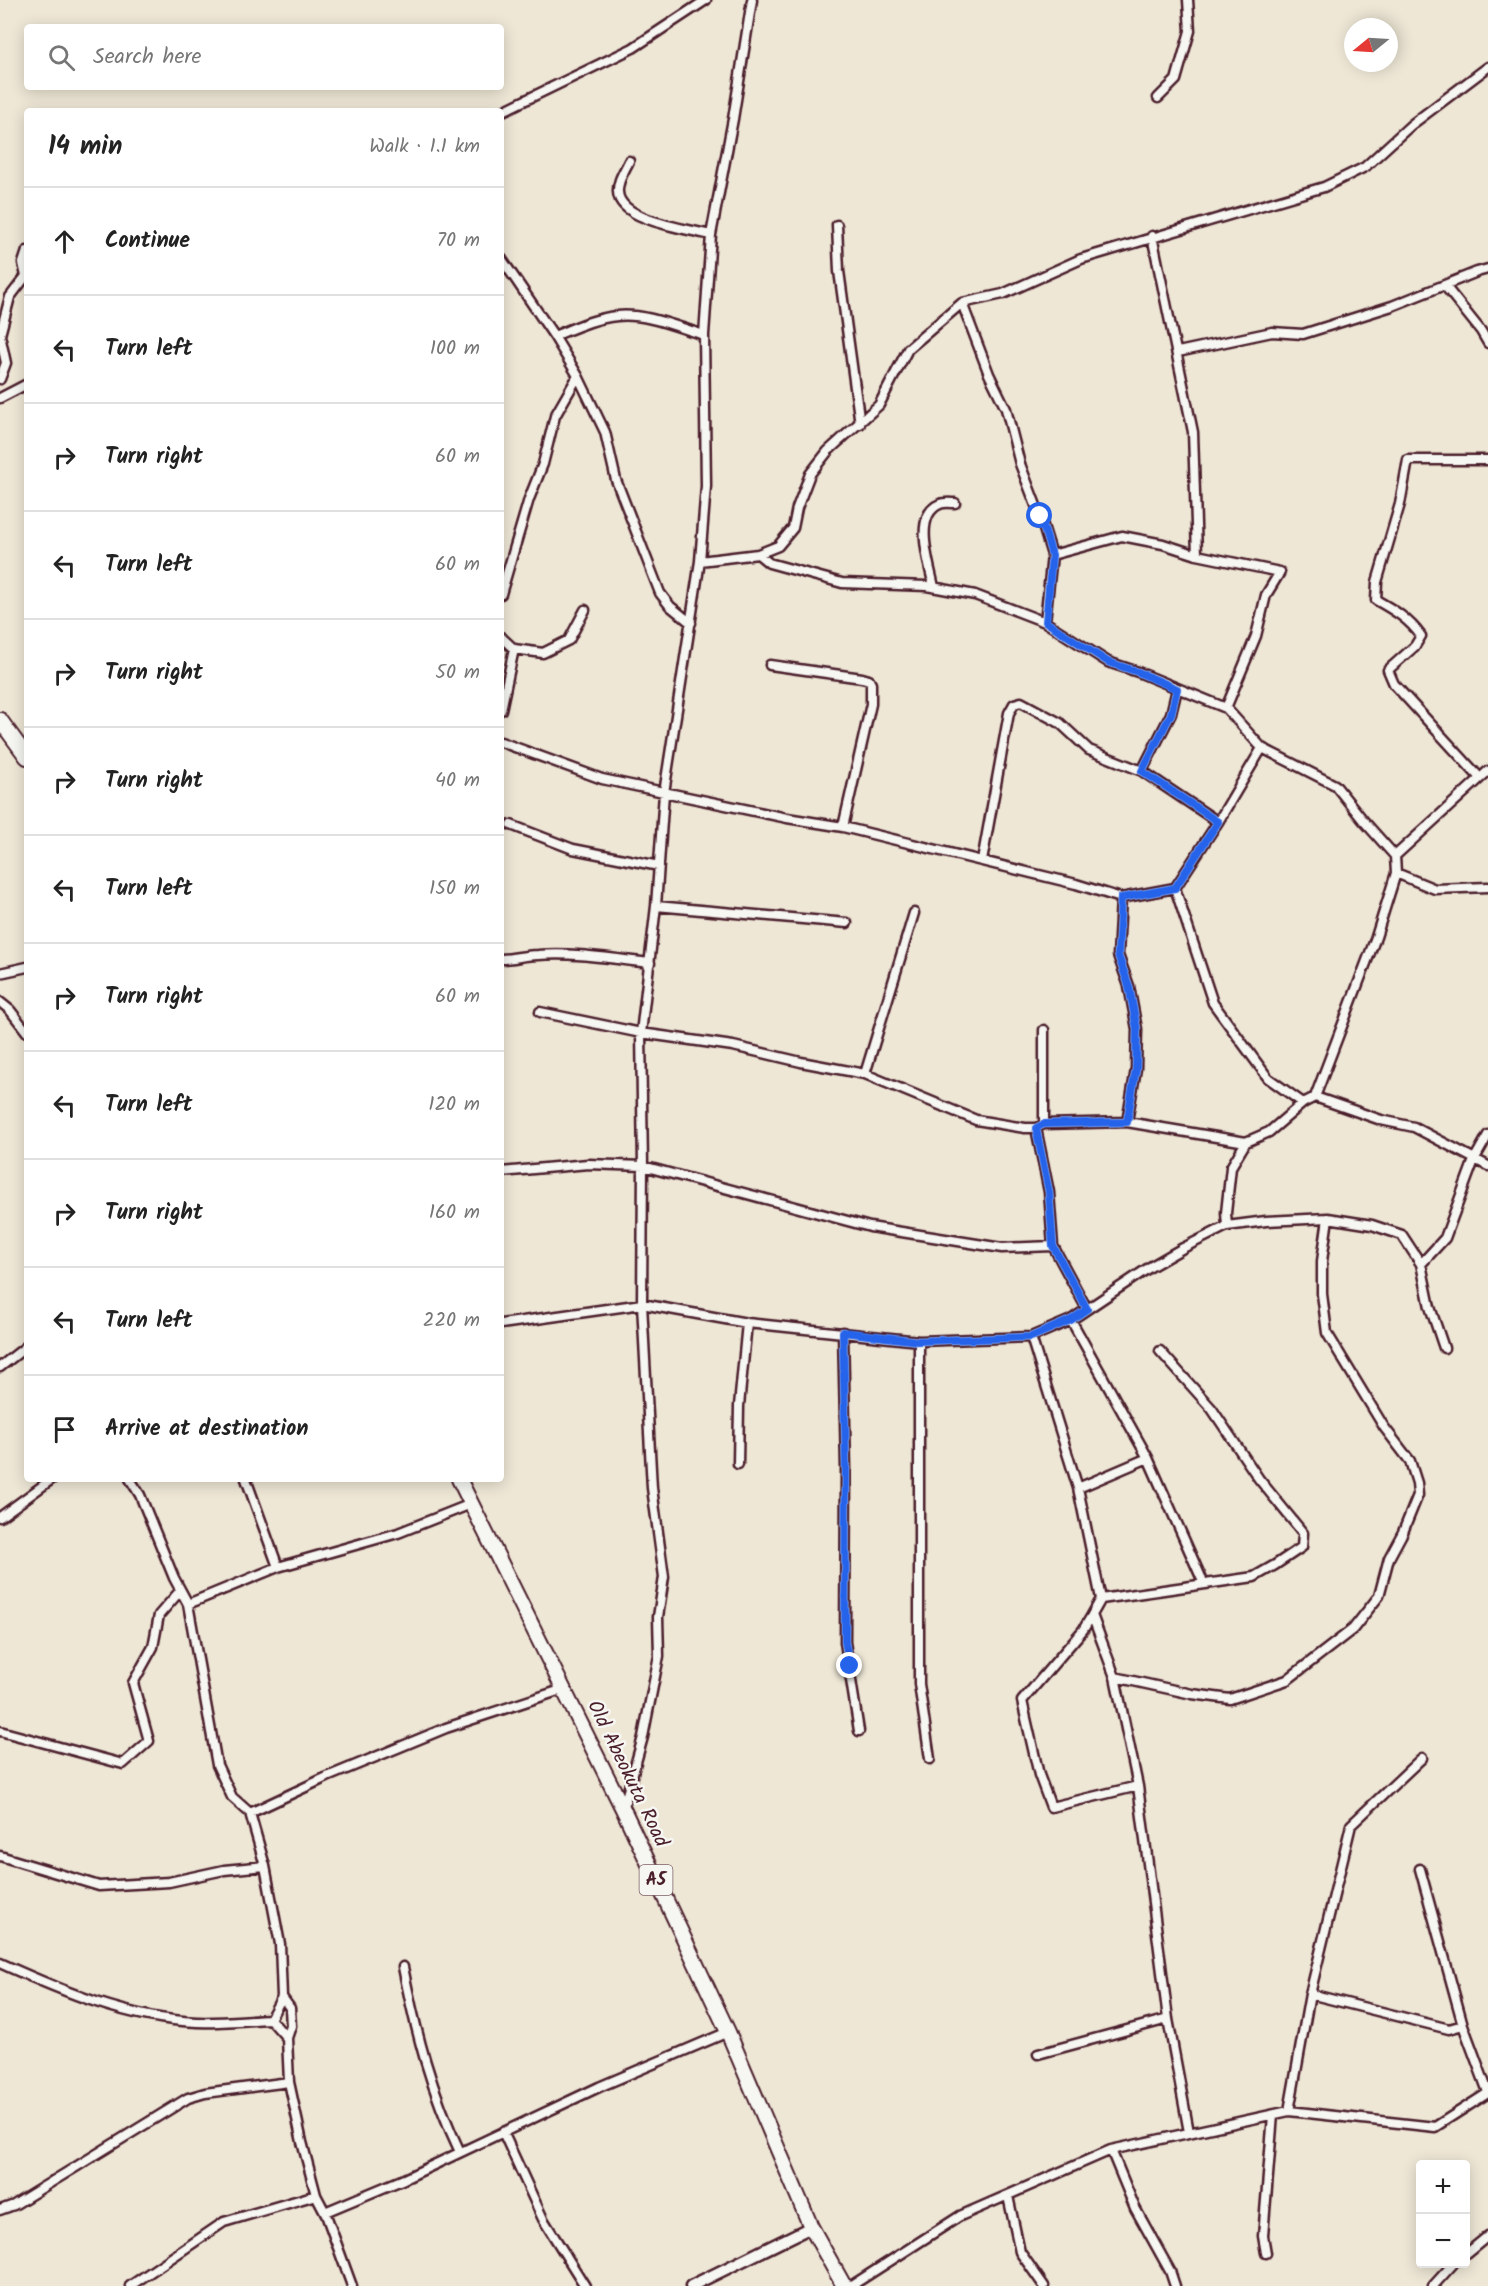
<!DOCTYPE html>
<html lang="en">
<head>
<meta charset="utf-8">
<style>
  body { margin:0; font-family:Kalam,sans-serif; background:#f2f2f2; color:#222 }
  .controls { position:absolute; right:18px; bottom:18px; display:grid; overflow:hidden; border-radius:6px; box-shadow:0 3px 15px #0003 }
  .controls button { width:54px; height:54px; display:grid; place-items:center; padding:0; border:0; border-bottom:2px solid #e0e0e0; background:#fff; color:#222; font:30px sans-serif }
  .compass { position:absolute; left:1344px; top:18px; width:54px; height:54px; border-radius:50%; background:#fff; box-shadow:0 3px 15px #0003; rotate:252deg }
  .stop { position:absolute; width:18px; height:18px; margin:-14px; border:4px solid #2563eb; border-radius:50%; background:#fff }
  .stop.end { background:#2563eb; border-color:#fff; box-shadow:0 2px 6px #0008 }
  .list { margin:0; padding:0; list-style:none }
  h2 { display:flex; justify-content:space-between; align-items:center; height:78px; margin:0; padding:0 24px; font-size:26px }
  h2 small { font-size:20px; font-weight:400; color:#767676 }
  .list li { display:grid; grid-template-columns:39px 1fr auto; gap:18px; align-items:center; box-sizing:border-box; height:108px; padding:0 24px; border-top:2px solid #e0e0e0 }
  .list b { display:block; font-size:22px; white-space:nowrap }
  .list em { font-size:20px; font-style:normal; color:#767676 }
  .icon { flex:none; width:33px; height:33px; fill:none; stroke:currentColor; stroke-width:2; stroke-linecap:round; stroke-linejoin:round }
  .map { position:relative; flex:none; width:1488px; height:2286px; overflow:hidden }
  .search { position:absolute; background:#fff; box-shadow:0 3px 15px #0003; left:24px; top:24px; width:480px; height:66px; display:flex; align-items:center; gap:15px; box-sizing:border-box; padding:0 21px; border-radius:6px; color:#767676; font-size:22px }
  .panel { position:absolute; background:#fff; box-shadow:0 3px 15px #0003; left:24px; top:108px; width:480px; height:1374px; border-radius:6px }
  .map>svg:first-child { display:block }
</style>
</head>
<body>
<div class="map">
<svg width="1488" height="2286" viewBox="0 0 1488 2286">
  <rect width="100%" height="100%" fill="#eee7d6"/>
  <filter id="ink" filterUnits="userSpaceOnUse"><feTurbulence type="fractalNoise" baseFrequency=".0167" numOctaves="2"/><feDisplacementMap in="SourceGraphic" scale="12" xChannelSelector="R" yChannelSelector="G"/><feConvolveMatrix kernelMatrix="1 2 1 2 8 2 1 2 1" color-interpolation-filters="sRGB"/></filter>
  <g filter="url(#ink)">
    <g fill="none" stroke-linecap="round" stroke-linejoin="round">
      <defs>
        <path id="minor" d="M1158 98 1176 80 1190 31 1188 0
          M501 112 633 48 706 0
          M629 161C625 170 617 181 618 192 619 221 689 229 711 235
          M837 225 839 271 860 424
          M1152 236 1193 432 1197 555
          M501 258 554 336 578 376 605 432 616 480 660 593 670 606 691 623
          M1445 286 1481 331 1488 343
          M962 303 989 374 1006 409 1020 464 1040 516 1052 555 1045 622
          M554 336C574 328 595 318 617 316 646 313 677 327 704 335
          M1178 352 1272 332 1303 334 1392 306 1477 272 1488 269
          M0 379 6 363 0 335 10 297 26 276 23 263 27 251
          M0 398 27 384
          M758 554 769 563 842 583 927 586 975 595 1045 622 1108 662 1138 672 1226 708 1262 748 1335 785 1363 820 1395 856
          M1052 555 1122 536 1163 544 1197 555 1280 572 1266 595 1256 636 1226 708
          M700 561 758 554 778 546 793 528 797 508 810 474 828 451 879 405 908 349 962 303 1003 294 1081 259 1324 187 1365 167 1411 125 1488 67
          M934 587C930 566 912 515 940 504 944 502 951 503 955 503
          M501 594 529 499 543 464 555 416 578 376
          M501 637 514 649 543 653 569 640 585 610
          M770 665 862 678 869 680 871 684V704L843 827
          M501 710 514 649
          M501 742 602 779 787 818 843 827 1076 884 1121 898 1175 888 1218 822 1262 748
          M1142 771 1171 714 1177 689
          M1480 778 1394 684 1388 670 1415 646 1421 636C1409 619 1394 610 1376 600L1377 582 1400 504 1408 460H1488
          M511 825 573 849 659 866
          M982 861 1009 713 1014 704 1021 702 1060 723 1089 750 1142 771 1218 822
          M1396 873 1435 889 1488 887
          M1175 888 1213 1003 1268 1078 1303 1103
          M1121 898 1118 955 1129 986 1137 1029 1136 1069 1127 1122
          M656 906 847 923
          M501 959C514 959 525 955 538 955 575 952 613 959 650 963
          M0 973 27 967
          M0 1002 10 1010 27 1032
          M540 1012 641 1033 733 1046 801 1062 865 1074 976 1120 1025 1128H1036L1044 1124 1127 1122 1246 1142 1269 1132 1303 1103 1315 1097 1376 937 1396 873 1395 856 1488 771
          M865 1074 914 913
          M1315 1097 1381 1120 1414 1127 1488 1166
          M1044 1124V1030
          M1036 1128 1049 1192 1053 1246 1087 1309
          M501 1172 588 1164 643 1166 870 1227 1002 1248 1053 1246
          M1227 1226 1226 1213 1231 1167 1246 1142
          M1071 1320 1148 1458 1204 1584
          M501 1324 642 1304 747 1323 919 1341 1031 1337 1071 1320 1150 1267 1183 1248 1227 1226 1266 1221 1328 1218 1372 1225 1402 1235 1421 1264
          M843 1332 846 1469 845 1642 859 1731
          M1031 1337 1078 1488 1101 1599 1092 1615 1115 1677 1138 1786 1168 2019 1189 2132
          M919 1341V1684L930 1759
          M1444 1348 1430 1307 1421 1264 1445 1238 1474 1160 1488 1135
          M0 1367 27 1346
          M738 1464 739 1406 747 1323
          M130 1479 140 1495 174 1578 188 1604 217 1765 232 1797 250 1813 265 1866 280 1944 282 1997 290 2008 291 2026 287 2038 289 2082 302 2142 316 2195 325 2212 352 2286
          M246 1479 278 1567
          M1078 1488 1148 1458
          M0 1517 52 1479
          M1101 1599 1254 1577 1275 1565 1302 1547 1303 1533 1259 1479 1212 1409 1160 1351
          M188 1604 278 1567 398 1533 471 1504
          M1092 1615 1083 1630 1022 1701 1039 1775 1051 1807 1138 1786
          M1115 1677 1192 1694 1230 1699 1287 1680 1353 1629 1379 1596 1389 1558 1403 1532 1418 1495 1417 1483 1410 1461 1384 1427 1327 1333 1322 1294V1261L1328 1218
          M0 1731 123 1764 149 1741 133 1683 153 1647 159 1615 180 1591
          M623 1809 643 1737 659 1656 658 1617 664 1577 652 1488 642 1304 643 1166 641 1033 656 906 664 793 700 561 706 486 704 335 711 235 733 119 752 0
          M250 1813 327 1777 446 1728 564 1689
          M0 1856 99 1886 169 1882 224 1870 265 1866
          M1420 1869 1463 2025 1488 2092
          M0 1963C62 1991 128 2019 197 2022 221 2023 246 2020 270 2019
          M403 1967C416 2033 431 2091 460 2152
          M1310 1994 1449 2029 1463 2025
          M282 1997 270 2019 287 2038
          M1038 2054 1168 2019
          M1289 2111 1310 1994 1351 1825 1422 1758
          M503 2132 543 2219 585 2286
          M1111 2150 1135 2208 1170 2271 1175 2286
          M1008 2196 1020 2252 1044 2286
          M0 2210 14 2205 188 2098 205 2093 289 2082
          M325 2212 404 2179 599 2087 728 2032
          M1266 2253 1263 2236 1273 2115
          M1466 2254 1488 2236
          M130 2286 224 2222 316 2195
          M851 2286 960 2216 1111 2150 1289 2111 1435 2127 1488 2093
          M1433 2286 1453 2264"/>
        <path id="tertiary" d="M691 2286 811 2227"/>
        <path id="trunk" d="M0 720 27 757
          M459 1479 623 1809 728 2032 811 2227 844 2286"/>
      </defs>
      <use href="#minor" stroke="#4a1f2b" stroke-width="13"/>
      <use href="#tertiary" stroke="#4a1f2b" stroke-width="15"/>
      <use href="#trunk" stroke="#4a1f2b" stroke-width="18"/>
      <use href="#minor" stroke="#f6f6f2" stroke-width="8"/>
      <use href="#tertiary" stroke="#f6f6f2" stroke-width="10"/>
      <use href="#trunk" stroke="#f6f6f2" stroke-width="14"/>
    </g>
  </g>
  <g fill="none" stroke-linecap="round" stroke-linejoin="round" filter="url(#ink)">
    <path stroke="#2563eb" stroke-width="8" d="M850 1666 845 1642 846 1468 843 1332 918 1341 1031 1337 1071 1320 1087 1309 1053 1246 1049 1192 1036 1128 1044 1124 1127 1122 1136 1069 1137 1029 1129 986 1118 955 1121 898 1175 888 1218 822 1142 771 1171 714 1177 689 1138 672 1108 662 1046 622 1052 555 1040 516"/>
  </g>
  <g text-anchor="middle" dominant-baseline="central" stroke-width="5" stroke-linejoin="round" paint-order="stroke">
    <rect fill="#f6f6f2" stroke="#7e6067" stroke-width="1.5" x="639.5" y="1865" width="33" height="30" rx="4.5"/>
    <g font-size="18" font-weight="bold" fill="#4a1f2b">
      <text x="656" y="1880">A5</text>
    </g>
    <g font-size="20" fill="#4a1f2b" stroke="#f6f6f2">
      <text transform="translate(627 1774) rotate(64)">Old Abeokuta Road</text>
    </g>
  </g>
</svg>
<div class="controls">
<button>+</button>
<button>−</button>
</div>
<svg class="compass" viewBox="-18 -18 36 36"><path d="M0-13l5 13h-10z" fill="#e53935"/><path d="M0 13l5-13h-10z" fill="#767676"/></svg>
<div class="stop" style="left:1040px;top:516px"></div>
<div class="stop end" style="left:850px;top:1666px"></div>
<div class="search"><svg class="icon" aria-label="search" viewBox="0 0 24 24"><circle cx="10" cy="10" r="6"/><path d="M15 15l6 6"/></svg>Search here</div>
<section class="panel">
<h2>14 min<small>Walk · 1.1 km</small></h2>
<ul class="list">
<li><svg class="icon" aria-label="ahead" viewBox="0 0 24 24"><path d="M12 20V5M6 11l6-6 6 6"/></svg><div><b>Continue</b></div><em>70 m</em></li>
<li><svg class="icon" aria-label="left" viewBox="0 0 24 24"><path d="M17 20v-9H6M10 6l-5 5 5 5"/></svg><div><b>Turn left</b></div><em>100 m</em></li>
<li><svg class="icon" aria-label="right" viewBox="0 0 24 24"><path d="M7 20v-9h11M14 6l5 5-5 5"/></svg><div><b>Turn right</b></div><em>60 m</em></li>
<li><svg class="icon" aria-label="left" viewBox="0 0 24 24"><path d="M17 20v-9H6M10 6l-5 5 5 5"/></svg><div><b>Turn left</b></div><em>60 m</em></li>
<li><svg class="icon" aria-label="right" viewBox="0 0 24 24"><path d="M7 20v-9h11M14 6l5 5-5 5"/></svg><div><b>Turn right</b></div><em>50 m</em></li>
<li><svg class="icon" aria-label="right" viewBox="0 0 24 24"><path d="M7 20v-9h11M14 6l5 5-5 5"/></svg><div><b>Turn right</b></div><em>40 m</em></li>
<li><svg class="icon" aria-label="left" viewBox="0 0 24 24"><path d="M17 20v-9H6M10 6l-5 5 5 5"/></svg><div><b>Turn left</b></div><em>150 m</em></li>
<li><svg class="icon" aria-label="right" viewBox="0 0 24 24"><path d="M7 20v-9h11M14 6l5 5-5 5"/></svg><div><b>Turn right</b></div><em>60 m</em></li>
<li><svg class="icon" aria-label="left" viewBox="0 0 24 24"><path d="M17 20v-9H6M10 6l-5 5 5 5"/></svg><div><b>Turn left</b></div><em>120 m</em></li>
<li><svg class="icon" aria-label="right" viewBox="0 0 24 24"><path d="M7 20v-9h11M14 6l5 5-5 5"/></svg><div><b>Turn right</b></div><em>160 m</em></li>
<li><svg class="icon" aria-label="left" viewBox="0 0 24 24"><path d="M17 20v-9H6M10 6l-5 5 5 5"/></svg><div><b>Turn left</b></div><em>220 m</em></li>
<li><svg class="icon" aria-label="arrive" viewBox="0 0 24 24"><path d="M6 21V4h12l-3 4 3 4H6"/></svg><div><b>Arrive at destination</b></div></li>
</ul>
</section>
</div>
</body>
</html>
